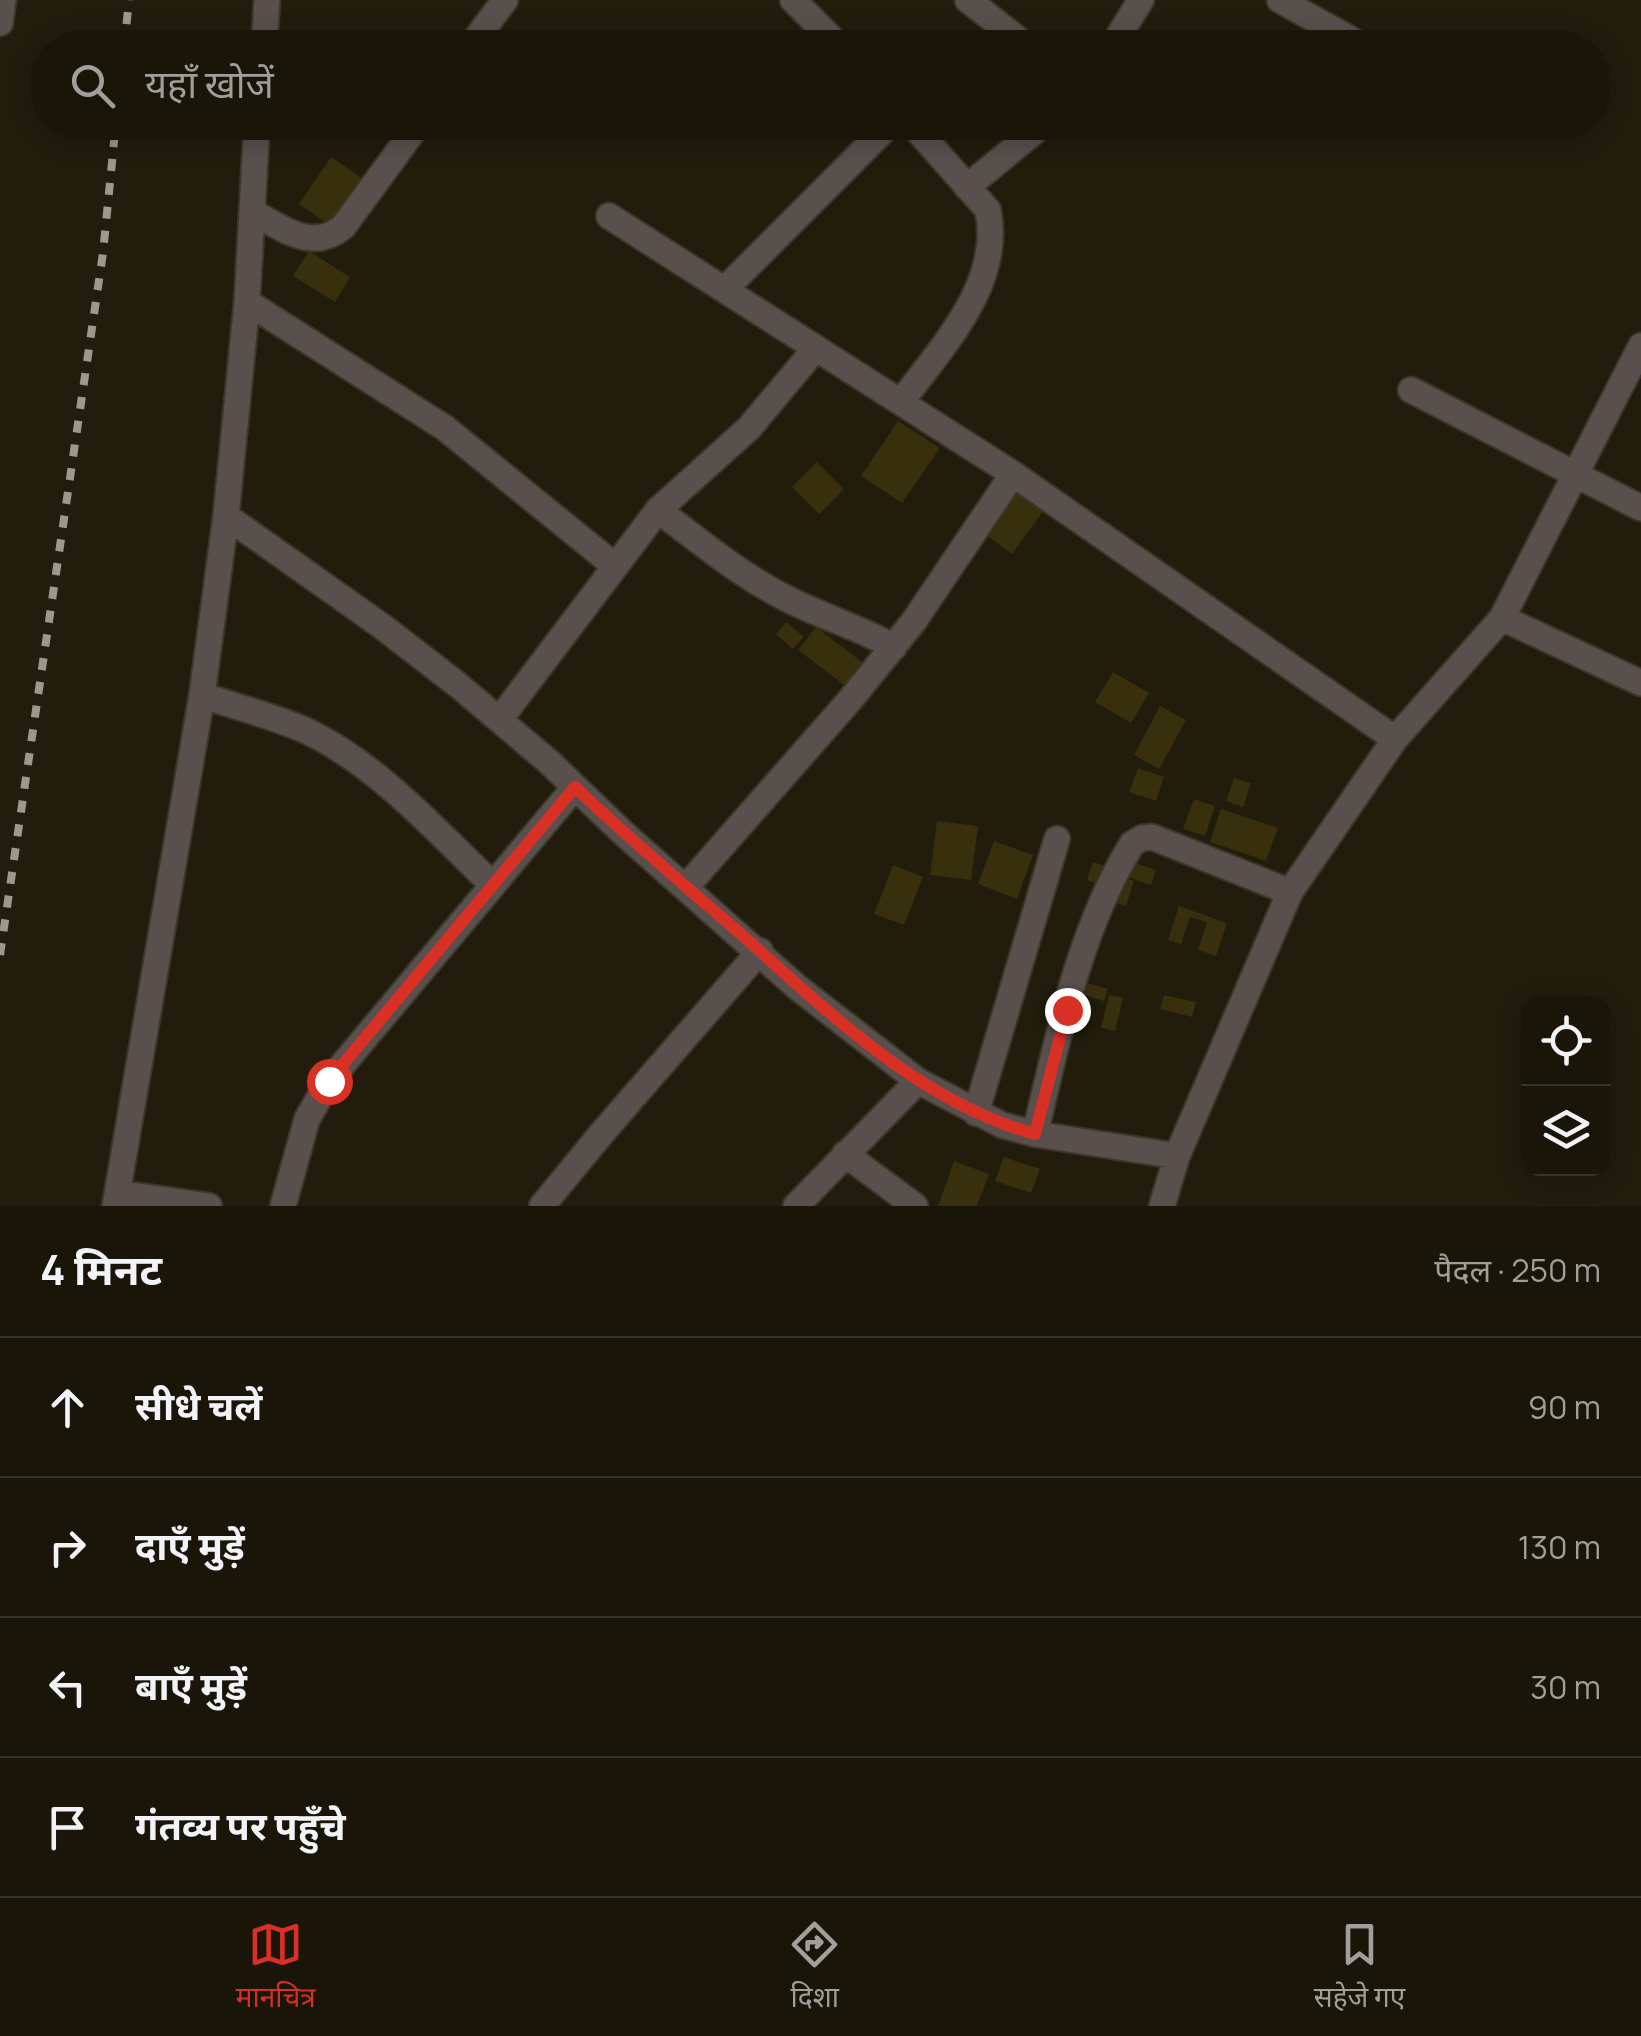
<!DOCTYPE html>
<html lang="hi">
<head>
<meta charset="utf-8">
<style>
  body { margin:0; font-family:Manrope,"Noto Sans Devanagari",sans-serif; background:#262217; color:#f1f3f6 }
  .controls { position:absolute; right:30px; bottom:30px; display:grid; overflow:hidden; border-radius:20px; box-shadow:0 5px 25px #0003 }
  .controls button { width:90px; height:90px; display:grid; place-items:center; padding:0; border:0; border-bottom:2px solid #37342a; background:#191509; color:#f1f3f6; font:50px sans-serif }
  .stop { position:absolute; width:30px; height:30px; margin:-22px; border:8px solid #d93025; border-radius:50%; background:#fff }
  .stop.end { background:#d93025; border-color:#fff; box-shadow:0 2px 10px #0008 }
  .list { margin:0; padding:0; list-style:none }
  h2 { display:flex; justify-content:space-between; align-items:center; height:130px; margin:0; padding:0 40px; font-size:42px }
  h2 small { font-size:32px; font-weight:400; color:#9f9f9c }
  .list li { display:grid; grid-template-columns:65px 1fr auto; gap:30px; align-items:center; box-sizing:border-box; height:140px; padding:0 40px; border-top:2px solid #37342a }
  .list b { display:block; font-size:38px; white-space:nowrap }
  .list em { font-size:32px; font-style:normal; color:#9f9f9c }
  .icon { flex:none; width:55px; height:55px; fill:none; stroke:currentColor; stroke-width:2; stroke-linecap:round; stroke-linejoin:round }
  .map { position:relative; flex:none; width:1641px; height:1206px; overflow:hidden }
  .search { position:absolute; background:#191509; box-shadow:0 5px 25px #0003; left:30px; right:30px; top:30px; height:110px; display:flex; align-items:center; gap:25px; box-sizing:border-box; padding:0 35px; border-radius:55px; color:#9f9f9c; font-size:38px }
  .sheet { height:690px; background:#191509 }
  nav { display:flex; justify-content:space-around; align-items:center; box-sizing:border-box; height:140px; border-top:2px solid #37342a; background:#191509; font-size:28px; color:#9f9f9c }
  nav a { display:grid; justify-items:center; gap:5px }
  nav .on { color:#d93025 }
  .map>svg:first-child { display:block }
</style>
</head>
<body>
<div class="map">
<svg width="1641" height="1206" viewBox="0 0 1641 1206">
  <rect width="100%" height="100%" fill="#211c0c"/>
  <path fill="#382f0d" d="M331 157 363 179 331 226 299 204Z
    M309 251 350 277 335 302 293 276Z
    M898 421 940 448 902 503 861 476Z
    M817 462 844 489 819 514 792 487Z
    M1016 485 1047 506 1012 554 982 532Z
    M786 622 804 637 793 649 776 634Z
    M816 627 866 665 848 688 798 650Z
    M1113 672 1149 693 1131 723 1095 702Z
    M1160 706 1186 720 1159 769 1134 755Z
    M1138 768 1164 777 1156 801 1129 792Z
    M1234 778 1251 783 1243 807 1226 801Z
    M1194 799 1215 806 1205 836 1183 829Z
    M1221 809 1278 828 1266 861 1210 842Z
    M937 821 978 826 971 880 930 875Z
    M994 841 1033 855 1017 899 978 884Z
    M1093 862 1113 868 1107 887 1087 880Z
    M1132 862 1156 870 1151 885 1127 877Z
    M893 865 923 877 904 925 874 914Z
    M1121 877 1134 881 1126 906 1113 902Z
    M1179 906 1227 923 1216 956 1198 950 1207 922 1190 917 1181 944 1168 940Z
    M1086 983 1108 989 1104 1001 1083 995Z
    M1109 995 1123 998 1115 1031 1101 1028Z
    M1164 995 1196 1002 1192 1017 1160 1009Z
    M1004 1157 1040 1169 1031 1193 995 1181Z
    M954 1161 989 1174 977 1206H938Z"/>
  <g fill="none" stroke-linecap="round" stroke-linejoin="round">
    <defs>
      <path id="street" d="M793 0 841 48
        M968 0 1029 48
        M1280 0 1366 48
        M0 23 3 0
        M264 48 267 0
        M469 48 505 0
        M1111 48 1141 0
        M967 187 1046 122
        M254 213C284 229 312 252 343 227L420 122
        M609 216 1013 474 1395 739
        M725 289 892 122
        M247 302 445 428 615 566
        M1411 390 1641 508
        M902 401C942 346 1003 284 988 210L910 122
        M658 510C697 539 736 572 780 595 816 615 857 626 894 647
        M226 516 383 627 458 685 549 762 622 832 797 987 918 1081 1002 1125 1035 1134 1177 1156
        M1502 618 1641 683
        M202 695C238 708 278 717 311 733 381 768 437 832 493 885
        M500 719 658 510 749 428 816 348
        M686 887 850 700 914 621 1013 474
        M976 1113 1057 839
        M1035 1134C1058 1037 1079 930 1132 844L1142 838 1152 837 1290 892
        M845 1154 915 1206
        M118 1193 209 1206
        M115 1206 202 695 226 516 247 302 257 122
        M283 1206 307 1119 329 1081 575 787
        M542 1206 602 1133 760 951
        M796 1206 918 1081
        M1162 1206 1177 1156 1290 892 1395 739 1502 618 1641 346"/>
    </defs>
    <use href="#street" stroke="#3b3627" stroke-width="29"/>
    <use href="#street" stroke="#59504e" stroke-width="25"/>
    <path stroke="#9c988c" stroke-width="8" stroke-dasharray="12 12" stroke-linecap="butt" d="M124 48 129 0
      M0 955 103 253 116 122"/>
  </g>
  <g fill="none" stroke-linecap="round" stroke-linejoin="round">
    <path stroke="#d93025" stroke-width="12" d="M329 1081 575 787C626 836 681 882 735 929 825 1008 916 1101 1035 1134L1067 1010"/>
  </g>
</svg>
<div class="controls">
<button><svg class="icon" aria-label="locate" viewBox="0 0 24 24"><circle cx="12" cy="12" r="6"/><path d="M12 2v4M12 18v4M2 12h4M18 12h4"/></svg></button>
<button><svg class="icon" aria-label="layers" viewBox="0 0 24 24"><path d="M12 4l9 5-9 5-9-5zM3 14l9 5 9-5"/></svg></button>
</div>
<div class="stop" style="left:329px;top:1081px"></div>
<div class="stop end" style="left:1067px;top:1010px"></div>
<div class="search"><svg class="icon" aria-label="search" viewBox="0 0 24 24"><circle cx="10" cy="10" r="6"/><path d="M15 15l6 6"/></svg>यहाँ खोजें</div>
</div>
<section class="sheet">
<h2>4 मिनट<small>पैदल · 250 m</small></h2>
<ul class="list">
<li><svg class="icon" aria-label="ahead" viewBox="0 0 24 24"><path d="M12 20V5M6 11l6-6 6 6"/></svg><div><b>सीधे चलें</b></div><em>90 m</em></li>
<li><svg class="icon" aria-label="right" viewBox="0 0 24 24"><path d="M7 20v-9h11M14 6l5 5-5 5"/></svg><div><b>दाएँ मुड़ें</b></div><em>130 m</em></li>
<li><svg class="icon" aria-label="left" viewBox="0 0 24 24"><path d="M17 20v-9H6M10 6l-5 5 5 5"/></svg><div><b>बाएँ मुड़ें</b></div><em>30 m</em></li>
<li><svg class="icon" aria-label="arrive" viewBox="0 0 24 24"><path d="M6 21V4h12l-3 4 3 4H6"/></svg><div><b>गंतव्य पर पहुँचे</b></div></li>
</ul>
</section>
<nav>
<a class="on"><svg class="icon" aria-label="map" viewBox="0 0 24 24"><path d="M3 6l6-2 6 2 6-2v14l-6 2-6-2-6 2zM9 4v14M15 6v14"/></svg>मानचित्र</a>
<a><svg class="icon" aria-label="directions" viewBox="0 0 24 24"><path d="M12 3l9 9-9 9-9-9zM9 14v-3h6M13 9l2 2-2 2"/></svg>दिशा</a>
<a><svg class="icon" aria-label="saved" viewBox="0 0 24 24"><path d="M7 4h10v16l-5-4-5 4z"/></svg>सहेजे गए</a>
</nav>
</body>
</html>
